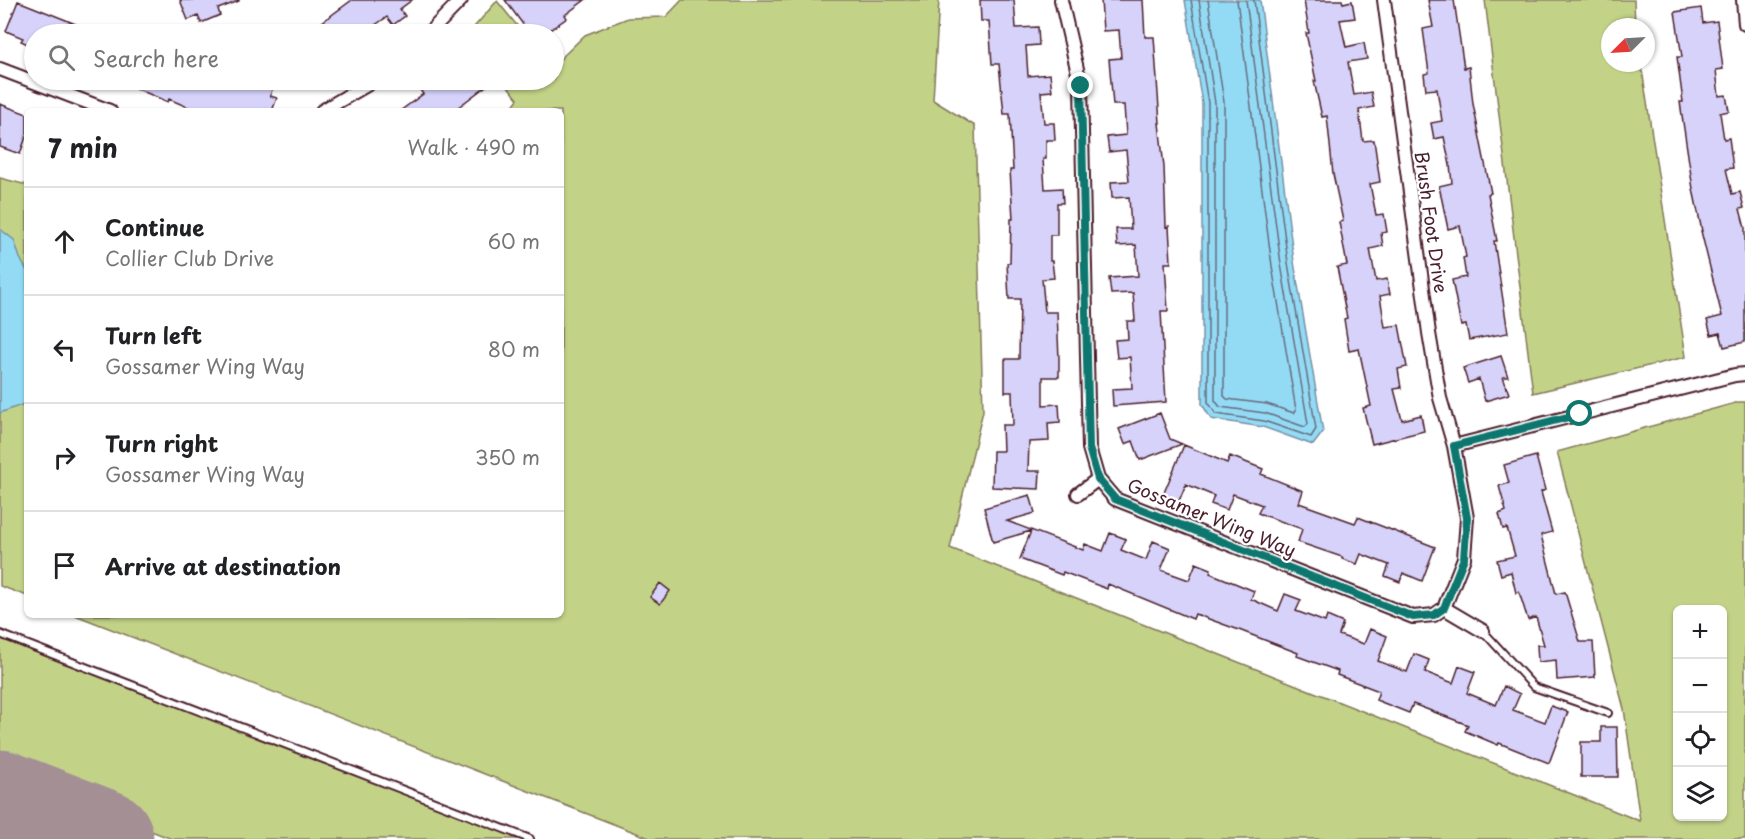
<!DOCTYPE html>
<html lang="en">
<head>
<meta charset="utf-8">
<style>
  body { margin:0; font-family:"Playpen Sans",sans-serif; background:#f2f2f2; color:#202124 }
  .controls { position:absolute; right:18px; bottom:18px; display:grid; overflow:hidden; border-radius:9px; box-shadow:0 2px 4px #0004 }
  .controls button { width:54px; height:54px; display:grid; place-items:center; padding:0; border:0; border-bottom:2px solid #e0e0e0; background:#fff; color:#202124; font:30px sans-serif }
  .compass { position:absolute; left:1601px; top:18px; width:54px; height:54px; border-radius:50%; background:#fff; box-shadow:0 2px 4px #0004; rotate:246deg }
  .stop { position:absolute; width:18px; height:18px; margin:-14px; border:4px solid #0f766e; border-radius:50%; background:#fff }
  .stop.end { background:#0f766e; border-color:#fff; box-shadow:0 2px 6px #0008 }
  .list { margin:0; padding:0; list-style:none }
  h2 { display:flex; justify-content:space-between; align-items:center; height:78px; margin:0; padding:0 24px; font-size:26px }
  h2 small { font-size:20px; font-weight:400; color:#757577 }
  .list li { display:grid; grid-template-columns:39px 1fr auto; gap:18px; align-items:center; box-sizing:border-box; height:108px; padding:0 24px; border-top:2px solid #e0e0e0 }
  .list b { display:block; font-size:22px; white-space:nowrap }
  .list p { margin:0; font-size:20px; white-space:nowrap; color:#757577 }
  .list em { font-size:20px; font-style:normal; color:#757577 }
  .icon { flex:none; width:33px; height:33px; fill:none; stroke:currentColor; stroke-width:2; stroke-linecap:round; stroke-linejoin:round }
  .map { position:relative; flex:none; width:1745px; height:839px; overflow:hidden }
  .search { position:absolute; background:#fff; box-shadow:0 2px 4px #0004; left:24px; top:24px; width:540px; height:66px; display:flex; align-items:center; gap:15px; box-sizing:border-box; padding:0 21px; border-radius:33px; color:#757577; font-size:22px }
  .panel { position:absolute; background:#fff; box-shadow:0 2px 4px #0004; left:24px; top:108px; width:540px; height:510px; border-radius:9px }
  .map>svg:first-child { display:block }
</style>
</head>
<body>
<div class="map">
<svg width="1745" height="839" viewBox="0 0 1745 839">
  <rect width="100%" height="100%" fill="#fff"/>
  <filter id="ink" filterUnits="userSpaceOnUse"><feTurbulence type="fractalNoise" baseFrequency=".0167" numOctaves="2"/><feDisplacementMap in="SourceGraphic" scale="12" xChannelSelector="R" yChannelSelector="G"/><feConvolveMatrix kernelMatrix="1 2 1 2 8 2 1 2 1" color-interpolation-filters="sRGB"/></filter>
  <g filter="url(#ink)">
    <path fill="#c2d388" stroke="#86795a" stroke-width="1.5" fill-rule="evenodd" d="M682 0H939L933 100 975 126 983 411 950 548 1640 821 1624 709 1557 452 1739 402H1745V839H652L75 615H561V111H509L518 99 503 80H554V65L585 35 628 18 666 17ZM1678 610H1722V816H1678Z
      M1485 0H1634L1635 27H1610V63H1641L1686 357 1533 393Z
      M497 1 524 34H470L469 33Z
      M0 178 27 185V596L0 586Z
      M0 637 522 839H172L0 773Z"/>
    <path fill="#93dbf5" stroke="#7690a4" stroke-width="1.5" d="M1185 0H1260L1294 262 1323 432 1313 445 1263 427 1211 419 1202 404V103Z
      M0 229 14 240 20 258 27 271V403L0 413Z"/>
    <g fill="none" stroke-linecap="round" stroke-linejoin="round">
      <path stroke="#676a7c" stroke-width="1.5" d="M1191 0 1208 103V402L1216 414 1264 421 1311 437 1316 429 1288 263 1254 0
        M1199 0 1215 103V400L1220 407 1265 413 1305 427 1308 424 1281 264 1246 0
        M1208 0 1224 102V396L1227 399 1267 404 1294 413 1296 410 1272 266 1237 0"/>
      <path stroke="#a48f95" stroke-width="99" d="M0 799 104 839"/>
    </g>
    <path fill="#d6d2fa" stroke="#4a1f2b" stroke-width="1.5" d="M180 0H239V1L218 9 220 15 201 23 198 16 188 20Z
      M352 0H412L400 9 405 16 393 25 387 17 362 34H306Z
      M505 0H585L565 15 567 18 544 34H530Z
      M980 0H1014L1016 28 1038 27 1039 45 1026 46 1028 76 1050 74 1052 91 1041 92 1044 123H1054L1055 140H1046V159H1043L1045 189 1062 188 1063 203H1057V235H1050V261H1052L1054 278 1042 279 1045 312H1057L1059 359V377H1043V405L1059 404 1060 422 1048 423 1049 441 1029 442 1028 471H1040L1039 489 992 487 993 451H1003L1002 425H1013L1012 392H1005V359H1019L1020 299H1009L1007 263H1010L1011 219H1013L1010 170H1013L1010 114H1004L999 64H992L989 21H981Z
      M1101 0H1143L1145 37H1154L1160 123H1159L1164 167 1166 227 1169 226 1171 263H1165L1168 311H1161L1166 402 1113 406 1112 389 1132 388 1130 357 1117 358 1115 340 1128 339 1127 321H1135L1133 293 1111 294 1109 278 1138 276 1136 245 1117 246 1116 229H1131L1129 197 1112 198 1111 182 1129 181 1126 150 1109 152 1107 137 1126 135 1124 105H1113L1109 59 1121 58 1119 30 1103 31Z
      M1304 0H1342L1343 3 1352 1 1355 18 1340 20 1346 47 1364 43 1367 59 1348 62 1354 95 1371 92 1374 107 1359 110 1363 141 1374 140 1380 182 1370 184 1376 215 1384 214 1387 232 1381 233 1383 246 1370 249 1376 281 1387 279 1390 294 1380 296 1385 327 1399 325 1407 367 1398 369 1401 388 1394 389 1402 420 1421 415 1424 431 1372 444 1363 408 1371 406 1359 349 1349 351 1344 319 1347 318 1337 267 1347 265 1339 222 1343 221 1333 174 1327 116 1322 117 1314 81H1316L1306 33H1309Z
      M1428 0H1454L1464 68 1469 67 1473 104 1491 193 1488 194 1497 241H1494L1508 333 1469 340 1466 325 1461 326 1452 280 1466 277 1463 258 1466 257 1460 226 1448 229 1439 186 1452 183 1450 165 1444 137 1434 139 1431 123 1442 121 1437 89 1426 90 1424 74 1429 73 1423 29 1433 27Z
      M18 1 66 20 99 34H34V47L21 41 23 38 6 31Z
      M1701 8 1703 23 1717 21 1723 69 1716 70 1719 96 1726 95 1729 111 1720 113 1724 139 1729 138 1733 168 1726 169 1732 194 1740 192 1744 208 1740 209 1745 228V342L1724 347 1720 333 1711 335 1707 320 1722 316 1701 231H1702L1693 189 1680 102H1683L1677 57H1682L1675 12Z
      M116 80H220L239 87 242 80 257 85 259 80H263L274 84 270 96 277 98 272 111H197L169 99 168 102Z
      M413 80H494L453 111H400L423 94Z
      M0 104 27 114V134L20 154 0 147Z
      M1501 356 1508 377H1503L1509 394 1485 401 1479 379 1468 383 1463 368Z
      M1160 413 1170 439 1182 444 1140 460 1133 441 1125 444 1119 429Z
      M1184 445 1227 463 1230 456 1263 469 1261 474 1303 491 1299 503 1355 523 1358 517 1435 547 1422 581 1403 573 1400 582 1385 576 1389 565 1361 554 1357 564 1342 559V557L1298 542 1302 529 1258 513 1262 505 1233 494 1227 510 1211 504 1214 496 1186 484 1179 501 1163 495Z
      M1536 456 1545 490 1541 492 1552 532 1541 535 1556 594 1565 592 1580 642H1593L1595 677 1557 680 1556 660 1538 662 1537 645H1544L1536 617 1528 620 1519 592 1516 593 1511 572 1501 575 1497 560 1515 556 1507 528 1503 529 1499 514 1506 511 1499 486 1509 483 1504 465Z
      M1030 495 1035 513 1007 521 1083 550 1085 544 1103 551 1110 533 1126 539 1121 550 1146 560 1153 541 1170 548 1161 570 1189 580 1196 563 1211 569 1210 573 1254 591 1251 599 1278 611 1285 594 1301 600 1296 611 1325 622 1327 616 1343 623 1339 635 1364 644 1370 629 1387 636 1378 661 1407 672 1414 654 1429 660 1425 672 1453 683 1459 666 1475 672 1467 693 1496 705 1504 686 1520 694 1513 710 1545 722 1551 706 1568 712 1549 763 1499 743 1498 745 1465 731 1468 725 1413 704 1409 713 1376 700 1379 691 1337 675 1338 671 1297 656 1298 653 1239 630 1195 614 1193 619 1108 584 1107 589 1063 572 1062 575 1020 559 1031 531 993 542 984 508Z
      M660 583 670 591 660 604 650 597Z
      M1601 727H1617L1618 777H1581V742H1601Z"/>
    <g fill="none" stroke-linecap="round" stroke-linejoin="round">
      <defs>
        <path id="service" d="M1483 631 1534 687 1608 713
          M0 634 530 839"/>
        <path id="minor" d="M1061 0 1081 86 1089 448 1098 479 1115 499 1413 617 1434 615 1444 608 1464 558 1467 518 1454 446 1440 398 1429 333 1384 0
          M1743 0 1745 24
          M428 34 461 0
          M0 69 110 111
          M322 111 375 80
          M1454 446 1735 375 1745 374
          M1078 494 1098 479
          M1444 608 1483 631"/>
      </defs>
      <use href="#service" stroke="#4a1f2b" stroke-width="10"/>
      <use href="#minor" stroke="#4a1f2b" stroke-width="16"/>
      <use href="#service" stroke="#fff" stroke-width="6"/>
      <use href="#minor" stroke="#fff" stroke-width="12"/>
    </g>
  </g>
  <g fill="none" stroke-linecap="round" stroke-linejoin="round" filter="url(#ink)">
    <path stroke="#0f766e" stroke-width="8" d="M1081 86 1089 448 1098 479 1115 499 1413 617 1434 615 1444 608 1464 558 1467 518 1454 446 1580 414"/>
  </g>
  <g text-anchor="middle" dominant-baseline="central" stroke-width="4.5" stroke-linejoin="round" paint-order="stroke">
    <g font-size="18" fill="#4a1f2b" stroke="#fff">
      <text transform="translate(1432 222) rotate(82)">Brush Foot Drive</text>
      <text transform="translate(1212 517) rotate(22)">Gossamer Wing Way</text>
    </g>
  </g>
</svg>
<div class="controls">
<button>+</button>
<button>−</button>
<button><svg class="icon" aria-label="locate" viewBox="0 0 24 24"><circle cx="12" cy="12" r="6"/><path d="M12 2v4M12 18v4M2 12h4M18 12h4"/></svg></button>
<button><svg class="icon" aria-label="layers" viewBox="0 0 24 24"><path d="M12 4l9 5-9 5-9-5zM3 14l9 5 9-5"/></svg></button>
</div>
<svg class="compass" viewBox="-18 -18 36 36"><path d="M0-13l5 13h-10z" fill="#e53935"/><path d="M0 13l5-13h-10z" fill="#757577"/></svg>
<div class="stop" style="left:1580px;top:414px"></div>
<div class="stop end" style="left:1081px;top:86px"></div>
<div class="search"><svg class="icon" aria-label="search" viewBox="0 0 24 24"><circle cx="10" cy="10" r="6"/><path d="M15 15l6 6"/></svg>Search here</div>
<section class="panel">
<h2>7 min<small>Walk · 490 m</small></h2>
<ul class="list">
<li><svg class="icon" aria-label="ahead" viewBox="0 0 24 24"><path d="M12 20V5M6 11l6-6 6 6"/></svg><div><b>Continue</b><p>Collier Club Drive</p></div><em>60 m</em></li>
<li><svg class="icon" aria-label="left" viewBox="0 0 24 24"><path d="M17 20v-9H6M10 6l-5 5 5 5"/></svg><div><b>Turn left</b><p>Gossamer Wing Way</p></div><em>80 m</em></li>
<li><svg class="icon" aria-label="right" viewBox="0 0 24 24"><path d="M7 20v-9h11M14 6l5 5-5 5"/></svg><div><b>Turn right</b><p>Gossamer Wing Way</p></div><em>350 m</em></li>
<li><svg class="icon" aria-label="arrive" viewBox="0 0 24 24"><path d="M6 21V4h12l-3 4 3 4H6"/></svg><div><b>Arrive at destination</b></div></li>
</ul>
</section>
</div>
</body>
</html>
